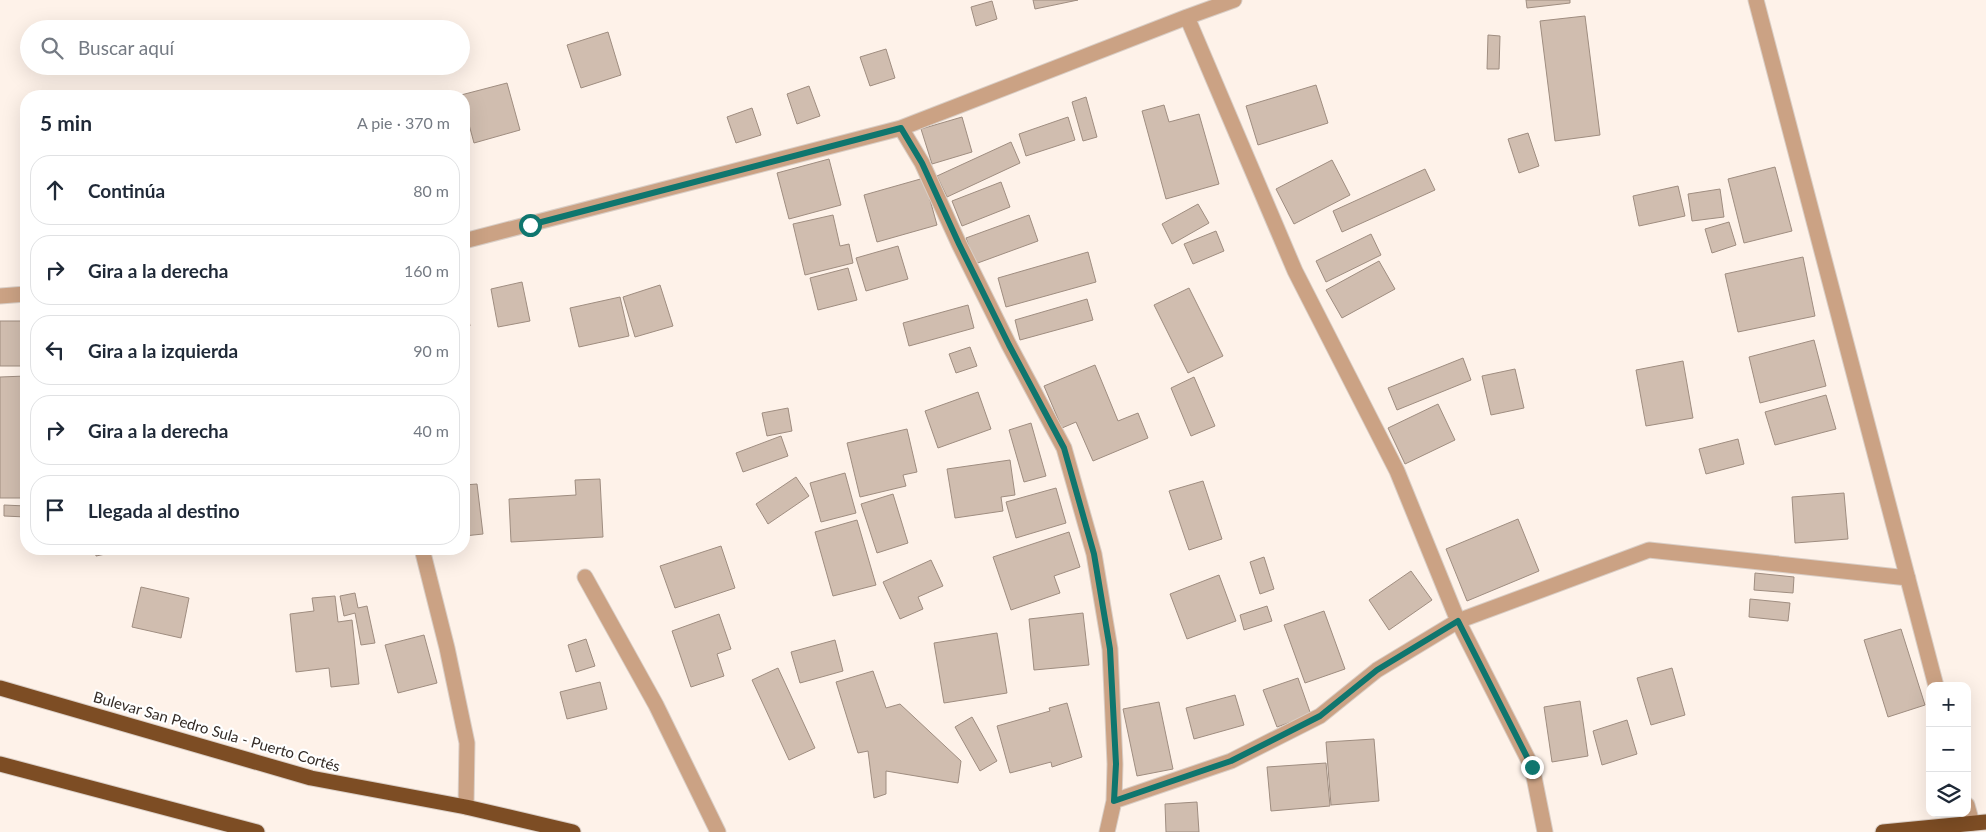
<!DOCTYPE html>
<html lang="es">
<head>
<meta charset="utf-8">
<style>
  body { margin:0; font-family:Lato,sans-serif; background:#f2f2f3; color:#1f2937 }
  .controls { position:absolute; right:15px; bottom:15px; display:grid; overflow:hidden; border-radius:10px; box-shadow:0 5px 20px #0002 }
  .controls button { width:45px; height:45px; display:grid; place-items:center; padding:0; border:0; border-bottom:1px solid #e0e1e3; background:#fff; color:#1f2937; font:25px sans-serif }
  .stop { position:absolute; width:15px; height:15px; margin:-11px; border:4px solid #0f766e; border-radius:50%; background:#fff }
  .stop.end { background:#0f766e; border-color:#fff; box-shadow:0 1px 5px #0008 }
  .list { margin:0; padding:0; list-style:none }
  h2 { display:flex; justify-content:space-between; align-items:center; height:65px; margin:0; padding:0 20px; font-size:21px }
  h2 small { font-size:16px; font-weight:400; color:#747a83 }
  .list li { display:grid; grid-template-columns:32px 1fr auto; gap:15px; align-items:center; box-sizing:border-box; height:70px; margin:0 10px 10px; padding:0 10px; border:1px solid #e0e1e3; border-radius:20px }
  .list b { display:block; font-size:19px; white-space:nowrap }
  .list em { font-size:16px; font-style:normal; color:#747a83 }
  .icon { flex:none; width:28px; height:28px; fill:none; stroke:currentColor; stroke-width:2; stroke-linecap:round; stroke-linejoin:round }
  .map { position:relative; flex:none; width:1986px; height:832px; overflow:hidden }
  .search { position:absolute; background:#fff; box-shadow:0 5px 20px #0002; left:20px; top:20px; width:450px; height:55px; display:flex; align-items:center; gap:12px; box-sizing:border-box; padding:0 18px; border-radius:28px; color:#747a83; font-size:19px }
  .panel { position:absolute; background:#fff; box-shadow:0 5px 20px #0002; left:20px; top:90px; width:450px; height:465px; border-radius:20px }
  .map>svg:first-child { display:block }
</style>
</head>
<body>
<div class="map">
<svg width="1986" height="832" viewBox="0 0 1986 832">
  <rect width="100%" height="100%" fill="#fef2e9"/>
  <path fill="#d0bdaf" stroke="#9f8d80" d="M1033 0H1078L1035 9Z
    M1526 0H1570V3L1527 8Z
    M992 1 997 19 976 26 971 7Z
    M1585 16 1600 135 1555 141 1540 21Z
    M608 32 621 75 581 88 567 45Z
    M1488 35 1500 36 1499 69H1487Z
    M886 49 895 78 870 86 860 57Z
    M507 83 520 130 474 143 464 106V96L461 95Z
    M1316 85 1328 123 1258 145 1246 106Z
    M809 86 820 116 797 124 787 94Z
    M1086 97 1097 137 1083 141 1072 102Z
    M1164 105 1169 122 1199 114 1219 184 1166 199 1142 111Z
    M752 108 761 135 736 143 727 117Z
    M962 117 972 152 932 164 921 129Z
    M1068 117 1075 140 1026 156 1019 134Z
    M1528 133 1539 166 1519 173 1508 139Z
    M1011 142 1020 163 947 197 937 176Z
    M829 159 841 205 789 219 777 173Z
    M1332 160 1350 195 1294 224 1276 189Z
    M1775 167 1792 231 1744 243 1728 179Z
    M1425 169 1435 190 1342 232 1333 211Z
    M924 178 937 225 877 242 864 195Z
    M1001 182 1010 207 962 226 952 201Z
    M1678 186 1685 216 1639 226 1633 196Z
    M1720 189 1724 217 1692 221 1688 194Z
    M1198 204 1209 223 1172 244 1162 224Z
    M833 215 840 246 849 244 853 263 805 275 793 224Z
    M1029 215 1038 241 975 264 966 238Z
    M1729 222 1736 245 1712 253 1705 229Z
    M1216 231 1224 251 1193 264 1184 244Z
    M1371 234 1381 255 1326 282 1316 261Z
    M898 246 908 279 866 291 856 258Z
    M1088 252 1096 282 1006 307 998 278Z
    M1803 257 1815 316 1738 332 1725 274Z
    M1379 261 1395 289 1342 318 1326 290Z
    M848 268 857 300 818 310 810 278Z
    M522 282 530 321 498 327 491 289Z
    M660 285 673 326 635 337 623 297Z
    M1189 288 1223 356 1188 373 1154 305Z
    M464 294 470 326 464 327Z
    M620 297 629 336 579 347 570 308Z
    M1087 299 1093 320 1020 340 1015 320Z
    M968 305 974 328 909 346 903 323Z
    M0 321H26V366H0Z
    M1814 340 1826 386 1760 403 1749 357Z
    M970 347 977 366 956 373 949 354Z
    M1463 358 1471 380 1397 410 1388 388Z
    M1683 361 1693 418 1646 426 1636 370Z
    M1095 365 1118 421 1138 413 1148 438 1093 461 1076 422 1062 428 1044 386Z
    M1515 369 1524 408 1491 415 1482 376Z
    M26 376V498H0V377Z
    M1194 377 1215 426 1191 436 1171 388Z
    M978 392 991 429 938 448 925 411Z
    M1826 395 1836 429 1775 445 1765 412Z
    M1438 404 1455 440 1405 464 1388 428Z
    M788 408 792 431 767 436 762 413Z
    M1031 423 1046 476 1024 482 1009 430Z
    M907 429 917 472 903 475 906 486 860 497 847 443Z
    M781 436 788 456 743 472 736 453Z
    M1738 439 1744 464 1706 474 1699 449Z
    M1010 460 1015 495 1001 497 1003 511 955 518 947 469Z
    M845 473 856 513 821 522 810 483Z
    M796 477 809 496 768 524 756 504Z
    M600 479 603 537 511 542 509 499 576 495 575 480Z
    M1203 481 1222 539 1189 550 1169 491Z
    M477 484 483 534 464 536V485Z
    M1056 488 1066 523 1016 538 1006 502Z
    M1844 493 1848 539 1795 543 1792 497Z
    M893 494 908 543 877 553 861 504Z
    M4 505 26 506V517L4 516Z
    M1518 519 1539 571 1467 601 1446 549Z
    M857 520 876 585 833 596 815 532Z
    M1069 532 1080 567 1054 576 1060 593 1011 610 993 557Z
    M721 546 735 588 675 608 660 566Z
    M95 549H129L96 556Z
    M1264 557 1274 589 1260 594 1250 562Z
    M931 560 943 586 918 597 923 609 900 619 883 582Z
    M1411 571 1432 600 1389 630 1369 600Z
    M1755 573 1794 577 1793 593 1754 590Z
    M1219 575 1236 621 1187 639 1170 594Z
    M141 587 189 598 181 638 132 627Z
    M355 593 358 608 367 606 375 643 361 645 355 613 344 616 340 596Z
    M335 596 338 622 352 620 359 684 331 687 329 668 296 672 290 614 314 611 312 598Z
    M1750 599 1790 603 1788 621 1749 617Z
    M1267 606 1272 621 1244 630 1240 615Z
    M1324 611 1345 669 1305 683 1284 625Z
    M1083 613 1089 665 1034 670 1029 619Z
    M719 614 731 649 717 654 724 676 691 687 672 631Z
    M1901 629 1925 705 1888 717 1864 640Z
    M997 633 1007 693 944 703 934 643Z
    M424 635 437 683 398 693 385 645Z
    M586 639 595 666 576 672 568 645Z
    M835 640 843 671 800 683 791 652Z
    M778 668 815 748 789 760 752 680Z
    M1672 668 1685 715 1651 725 1637 678Z
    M873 671 886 708 900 704 961 761 958 783 886 771V794L874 798 868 751 858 753 836 682Z
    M1298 678 1311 715 1277 727 1263 690Z
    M600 682 607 709 567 719 560 692Z
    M1235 695 1244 725 1194 739 1186 708Z
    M1580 701 1588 756 1552 762 1544 707Z
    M1159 702 1173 769 1137 776 1123 709Z
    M1067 703 1082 757 1052 767 1051 762 1010 773 997 726 1050 711 1049 708Z
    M972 717 997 761 980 771 955 727Z
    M1627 720 1637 754 1602 765 1593 731Z
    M1374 739 1379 801 1331 805 1326 742Z
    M1326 763 1330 806 1271 811 1267 767Z
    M1197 802 1199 832H1166L1165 804Z"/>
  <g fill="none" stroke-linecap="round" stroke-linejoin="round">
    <defs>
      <path id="minor" d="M1756 0 1936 686
        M1187 17 1295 271 1397 471 1458 621 1532 767 1545 832
        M901 128 922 163 959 244 1009 345 1064 448 1094 554 1110 649 1115 764 1114 801 1107 832
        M464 241 901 128 1187 17 1234 0
        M0 296 26 294
        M422 549 447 648 467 743 466 807
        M585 577 656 705 718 832
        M1114 801 1231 761 1320 716 1377 670 1458 621 1649 550 1908 578
        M1967 805 1972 823"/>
      <path id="highway" d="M0 688 311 778 466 807 573 832
        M0 764 257 832
        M1883 832 1986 822"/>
    </defs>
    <use href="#minor" stroke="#d9cec6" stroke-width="17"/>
    <use href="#highway" stroke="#d9cec6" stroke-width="17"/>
    <use href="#minor" stroke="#cba284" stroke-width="15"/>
    <use href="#highway" stroke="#7d4d24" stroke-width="15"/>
  </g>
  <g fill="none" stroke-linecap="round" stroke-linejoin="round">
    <path stroke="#0f766e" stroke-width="6" d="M530 225 901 128 922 163 959 244 1009 345 1064 448 1094 554 1110 649 1116 764 1114 801 1231 761 1320 716 1377 670 1458 621 1532 767"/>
  </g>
  <g text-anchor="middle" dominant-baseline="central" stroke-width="4.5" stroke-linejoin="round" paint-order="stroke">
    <g font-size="15" fill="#322a25" stroke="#fff">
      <text transform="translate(217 731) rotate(16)">Bulevar San Pedro Sula - Puerto Cortés</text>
    </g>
  </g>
</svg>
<div class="controls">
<button>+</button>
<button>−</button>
<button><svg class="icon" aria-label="layers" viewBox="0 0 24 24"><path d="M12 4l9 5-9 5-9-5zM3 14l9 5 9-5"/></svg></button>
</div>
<div class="stop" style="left:530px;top:225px"></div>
<div class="stop end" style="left:1532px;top:767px"></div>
<div class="search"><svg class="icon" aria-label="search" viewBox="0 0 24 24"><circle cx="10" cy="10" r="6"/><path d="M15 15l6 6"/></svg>Buscar aquí</div>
<section class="panel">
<h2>5 min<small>A pie · 370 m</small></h2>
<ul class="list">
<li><svg class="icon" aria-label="ahead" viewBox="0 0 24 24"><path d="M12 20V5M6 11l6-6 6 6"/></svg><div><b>Continúa</b></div><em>80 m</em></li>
<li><svg class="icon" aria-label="right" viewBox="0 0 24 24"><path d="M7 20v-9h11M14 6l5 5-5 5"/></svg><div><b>Gira a la derecha</b></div><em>160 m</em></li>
<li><svg class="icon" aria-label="left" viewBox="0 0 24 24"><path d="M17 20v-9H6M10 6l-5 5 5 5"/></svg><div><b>Gira a la izquierda</b></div><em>90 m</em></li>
<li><svg class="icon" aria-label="right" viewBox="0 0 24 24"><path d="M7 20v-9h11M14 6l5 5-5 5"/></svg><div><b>Gira a la derecha</b></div><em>40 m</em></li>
<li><svg class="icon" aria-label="arrive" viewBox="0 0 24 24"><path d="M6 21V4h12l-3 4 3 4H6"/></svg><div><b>Llegada al destino</b></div></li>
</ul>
</section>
</div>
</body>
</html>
